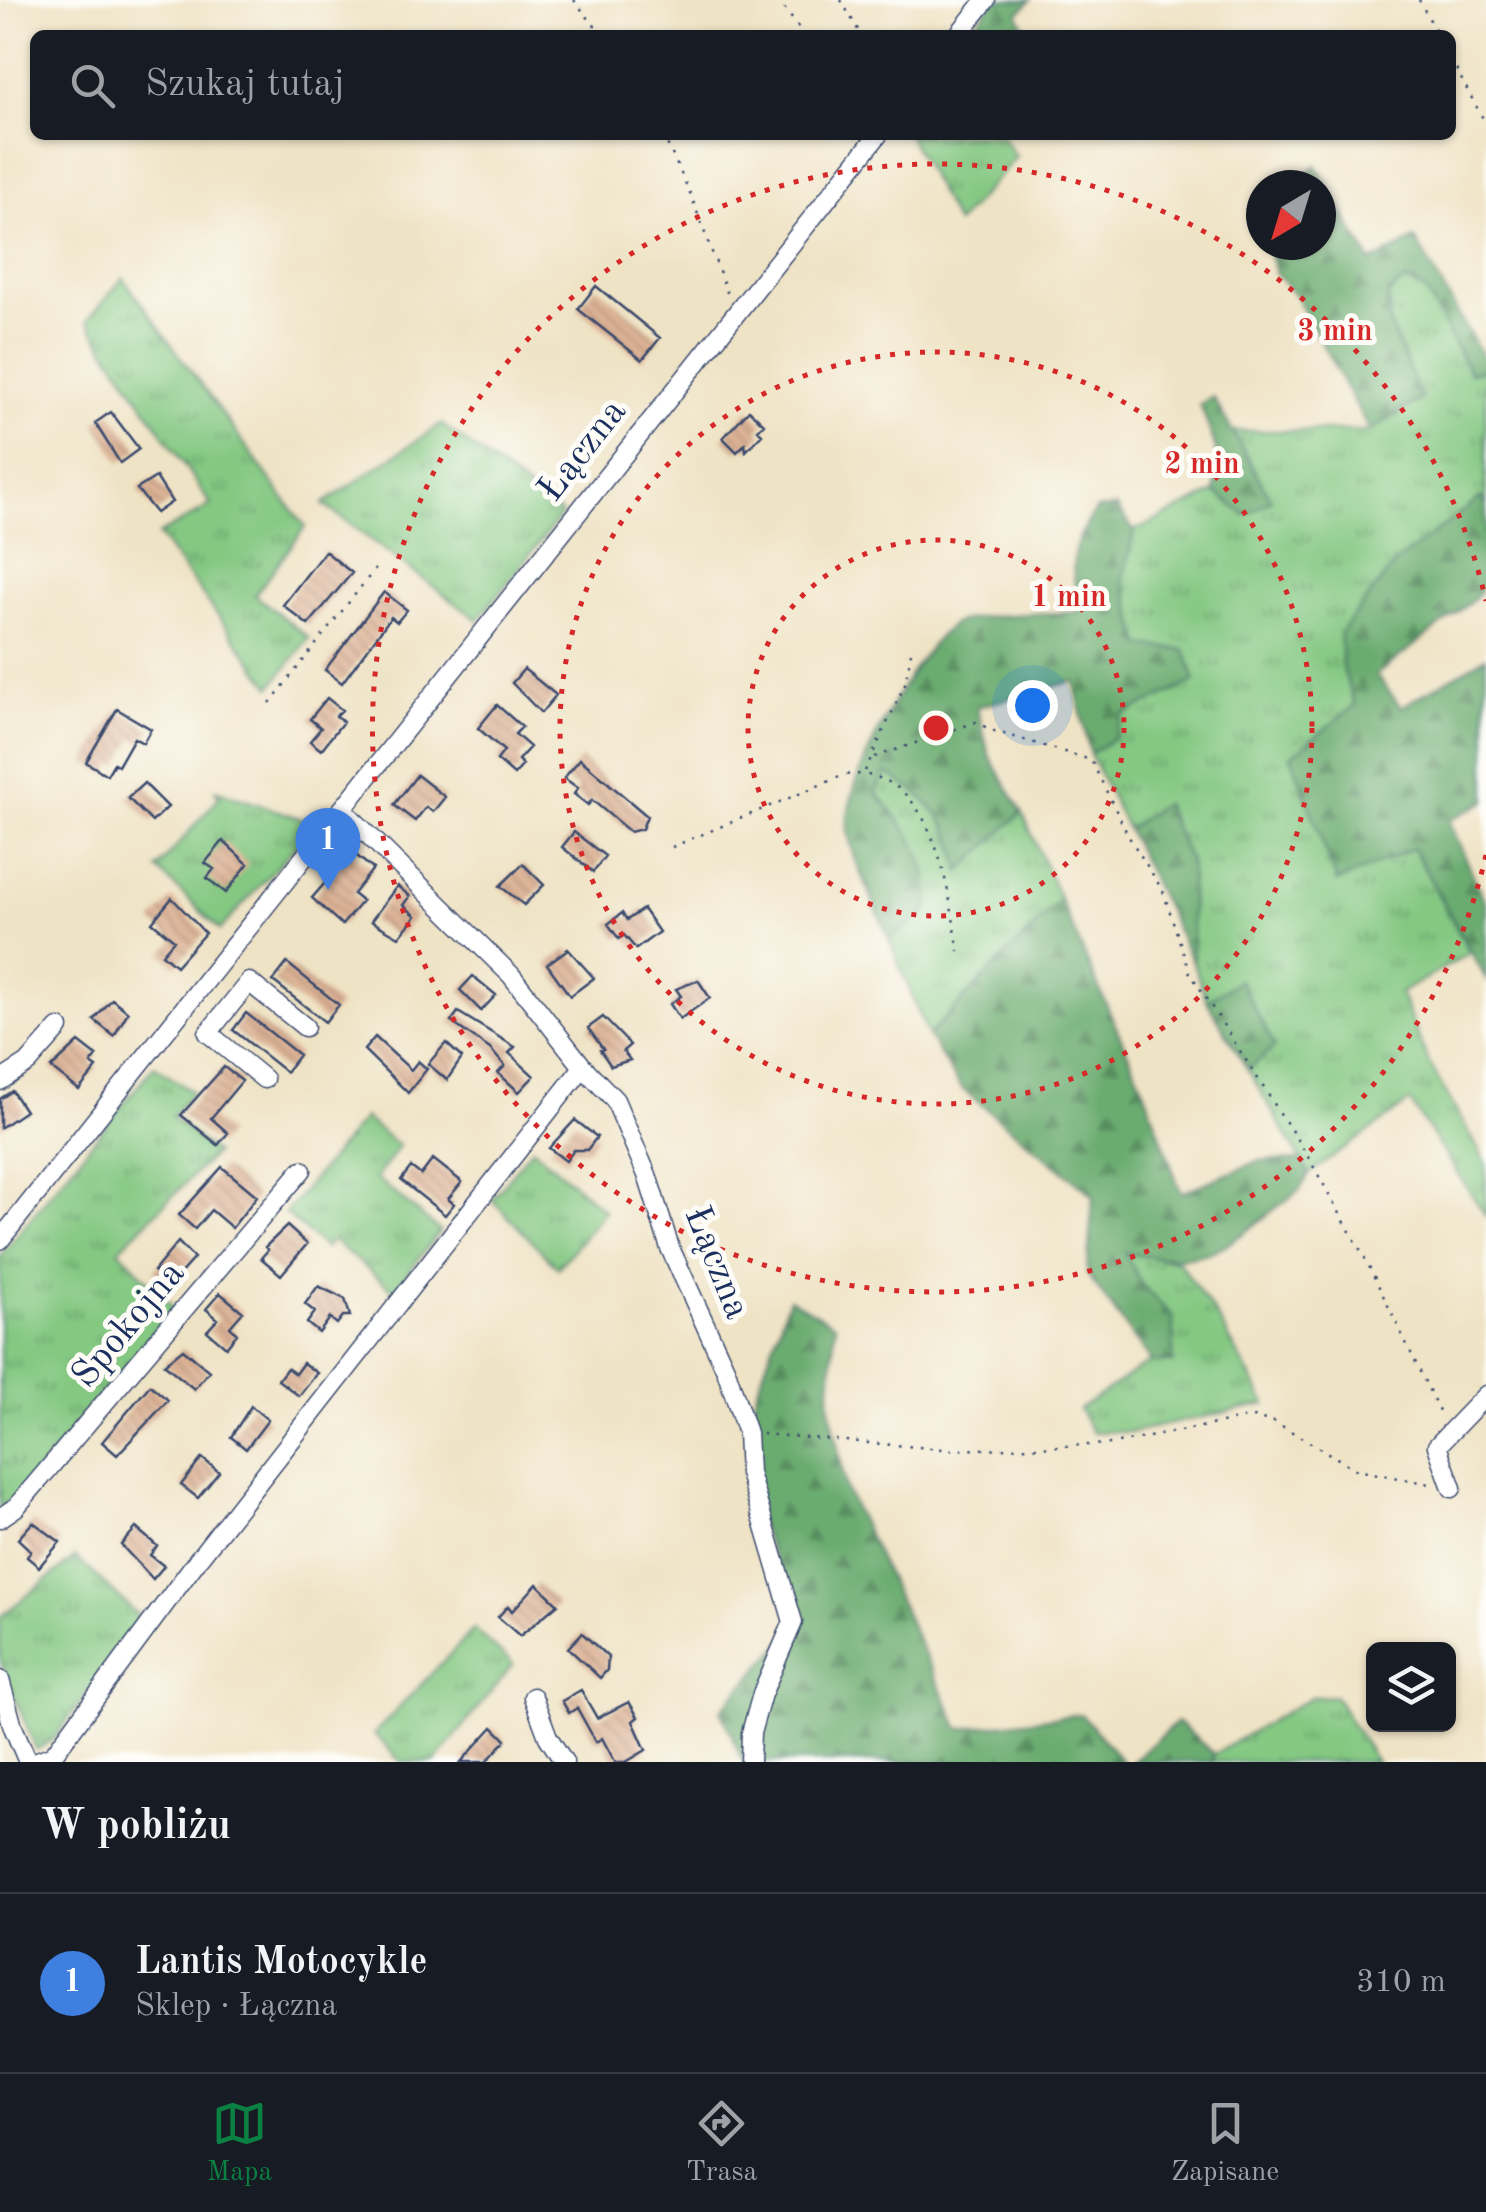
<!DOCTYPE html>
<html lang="pl">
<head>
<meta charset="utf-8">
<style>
  body { margin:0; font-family:"Old Standard TT",serif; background:#242831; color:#f1f3f6 }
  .controls { position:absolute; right:30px; bottom:30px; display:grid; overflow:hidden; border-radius:15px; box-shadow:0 2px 8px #0004 }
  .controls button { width:90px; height:90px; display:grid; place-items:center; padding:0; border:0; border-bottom:2px solid #363941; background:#171b24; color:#f1f3f6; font:50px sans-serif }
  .compass { position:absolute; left:1246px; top:170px; width:90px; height:90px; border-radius:50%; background:#171b24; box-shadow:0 2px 8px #0004; rotate:218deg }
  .you { position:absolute; left:1032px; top:705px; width:35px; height:35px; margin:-25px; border:8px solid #fff; border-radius:50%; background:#1a73e8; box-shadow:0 0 0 15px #1a73e833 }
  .badge { display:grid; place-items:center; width:65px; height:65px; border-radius:50%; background:#0b8043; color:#fff; font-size:32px; font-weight:700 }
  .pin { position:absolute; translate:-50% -82px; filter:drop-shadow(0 2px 5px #0008) }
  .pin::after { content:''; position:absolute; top:52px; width:35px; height:30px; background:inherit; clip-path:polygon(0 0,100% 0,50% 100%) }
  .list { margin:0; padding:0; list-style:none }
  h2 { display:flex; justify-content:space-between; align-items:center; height:130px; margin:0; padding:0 40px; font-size:42px }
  h2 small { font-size:32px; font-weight:400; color:#9ea1a6 }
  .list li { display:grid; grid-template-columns:65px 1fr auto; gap:30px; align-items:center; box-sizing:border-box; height:180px; padding:0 40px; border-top:2px solid #363941 }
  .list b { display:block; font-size:38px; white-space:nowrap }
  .list p { margin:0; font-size:32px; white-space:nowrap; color:#9ea1a6 }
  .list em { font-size:32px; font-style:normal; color:#9ea1a6 }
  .icon { flex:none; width:55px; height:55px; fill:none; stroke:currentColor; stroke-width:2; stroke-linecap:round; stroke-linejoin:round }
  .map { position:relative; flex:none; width:1486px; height:1762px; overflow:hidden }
  .search { position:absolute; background:#171b24; box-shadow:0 2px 8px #0004; left:30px; right:30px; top:30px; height:110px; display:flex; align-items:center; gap:25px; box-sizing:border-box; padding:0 35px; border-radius:15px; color:#9ea1a6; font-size:38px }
  .sheet { height:310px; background:#171b24 }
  nav { display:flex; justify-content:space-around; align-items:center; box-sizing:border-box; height:140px; border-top:2px solid #363941; background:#171b24; font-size:28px; color:#9ea1a6 }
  nav a { display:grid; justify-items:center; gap:5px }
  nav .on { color:#0b8043 }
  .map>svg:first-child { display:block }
</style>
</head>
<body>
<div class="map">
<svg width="1486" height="1762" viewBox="0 0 1486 1762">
  <defs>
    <pattern id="grass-tufts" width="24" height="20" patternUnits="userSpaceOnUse" patternTransform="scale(2.5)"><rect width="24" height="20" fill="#84c882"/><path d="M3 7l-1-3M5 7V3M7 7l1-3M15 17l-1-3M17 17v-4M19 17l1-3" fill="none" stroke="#6ba36e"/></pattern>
    <pattern id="forest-firs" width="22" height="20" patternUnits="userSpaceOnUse" patternTransform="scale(2.5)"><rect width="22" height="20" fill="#6bac70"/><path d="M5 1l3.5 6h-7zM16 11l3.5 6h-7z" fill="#578c5f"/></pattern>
    <pattern id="building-back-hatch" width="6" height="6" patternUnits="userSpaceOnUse" patternTransform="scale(2.5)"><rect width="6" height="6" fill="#dcb294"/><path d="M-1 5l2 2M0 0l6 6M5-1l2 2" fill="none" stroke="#bc9982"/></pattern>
  </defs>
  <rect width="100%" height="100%" fill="#fdfcf7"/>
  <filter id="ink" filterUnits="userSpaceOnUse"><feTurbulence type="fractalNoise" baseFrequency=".01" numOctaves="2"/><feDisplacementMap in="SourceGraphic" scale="20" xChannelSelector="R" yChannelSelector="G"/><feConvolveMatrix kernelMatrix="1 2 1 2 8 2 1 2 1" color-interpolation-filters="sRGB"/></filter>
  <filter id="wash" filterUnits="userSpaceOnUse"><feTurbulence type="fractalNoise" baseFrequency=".0048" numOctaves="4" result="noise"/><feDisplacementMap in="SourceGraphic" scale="40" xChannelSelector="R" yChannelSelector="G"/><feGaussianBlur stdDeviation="2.25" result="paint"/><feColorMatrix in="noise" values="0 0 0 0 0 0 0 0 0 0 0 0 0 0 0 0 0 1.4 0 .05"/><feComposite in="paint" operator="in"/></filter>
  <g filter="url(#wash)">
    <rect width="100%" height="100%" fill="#efe3c5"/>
    <path fill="url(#grass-tufts)" stroke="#507c70" stroke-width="2.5" d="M908 135H1001L1016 157 956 224Z
      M123 278 305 527 255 595 309 638 271 687 158 535 211 505 87 321Z
      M1405 280 1425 290 1470 373 1486 369V506L1482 498 1343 669 1355 705 1336 881 1413 848 1470 953 1400 993 1430 1065 1486 1162V1216L1410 1102 1309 1174 1248 1070 1275 1047 1239 981 1207 1001 1193 963 1190 862 1164 804 1127 829 1090 754 1115 737 1141 645 1123 579 1134 531 1215 492 1245 515 1271 500 1233 431H1370L1421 399 1389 322 1388 294Z
      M441 424 562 514 478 620 323 504Z
      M886 772 921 796 955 835 960 871 1022 812 1060 900 928 1036 889 939 927 912 875 790Z
      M214 790 316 823 220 930 157 869 220 796Z
      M154 1066 192 1092 172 1117 215 1153 119 1250 175 1309 13 1500 0 1507V1256Z
      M364 1118 399 1146 376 1178 440 1231 394 1291 332 1240 325 1248 285 1213Z
      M532 1148 605 1211 558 1268 492 1200Z
      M1124 1253 1178 1261 1217 1317 1266 1404 1132 1432H1092L1079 1409 1151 1361 1172 1363 1173 1317 1142 1285Z
      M76 1557 142 1619 53 1740 36 1750 0 1661V1617Z
      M474 1629 513 1664 435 1762H401L374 1734Z
      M1335 1696 1376 1762H1212L1214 1754 1311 1697Z"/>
    <path fill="url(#forest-firs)" stroke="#436e67" stroke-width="2.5" d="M995 0H1031L1018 14 1029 35H966Z
      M1316 165 1371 262 1415 239 1486 362V369L1470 373 1425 290 1405 281 1388 294 1389 322 1421 398 1370 431 1295 295 1276 274 1267 245H1321V185H1292Z
      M1213 397 1271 500 1246 515 1215 492 1216 448 1200 404Z
      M1482 497 1486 506V580L1476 598 1376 675 1401 707 1486 657V801L1449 821 1486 904V979L1413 848 1337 882 1291 756 1355 705 1343 669 1340 633 1396 562Z
      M1117 507 1134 531 1123 579 1141 645 1185 650 1195 681 1123 715 1115 737 1090 754 1074 681 977 707 989 755 1022 812 960 872C953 821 930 799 886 773L875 791C906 828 936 862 927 912L889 939C876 905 854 866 848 831 840 788 918 645 955 623 972 614 1053 614 1078 612 1073 563 1066 551 1097 509Z
      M1164 804 1190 862 1193 963 1127 829Z
      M1060 900 1145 1092 1181 1193 1259 1161 1302 1160 1309 1174 1300 1190C1227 1243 1219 1270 1125 1253L1142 1285 1173 1317V1363L1151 1361 1087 1274 1093 1195 961 1088 928 1036Z
      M1239 980 1275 1047 1248 1070 1207 1001Z
      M789 1298 835 1325 829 1402 846 1489 960 1729 1081 1714 1123 1762H743L721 1710 799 1624 753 1506V1402Z
      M1177 1722 1214 1754 1212 1762H1132Z"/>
    <g id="blocks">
      <path fill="url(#building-back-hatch)" d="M596 286 660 338 642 360 578 309Z
        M749 410 764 424 758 430 762 434 746 451 745 444 737 452 723 438Z
        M111 412 139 449 120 463 95 423Z
        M156 477 172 502 156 513 137 489Z
        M325 551 352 573 308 625 283 605Z
        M384 592 407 610 397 622 391 617 342 683 325 670Z
        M524 669 556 695 541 713 512 683Z
        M327 698 342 710 336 716 343 722 321 750 310 741 321 728 310 719Z
        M497 705 522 727 515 734 530 747 518 760 523 765 514 775 497 760 504 751 478 728Z
        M117 709 151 729 143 743 134 738 118 766 114 763 107 775 86 762Z
        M580 759 647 816 642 829 630 832 592 800 588 805 574 794 578 788 564 778Z
        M417 775 445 797 433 812 426 807 415 821 394 805Z
        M144 783 168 807 152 822 128 798Z
        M574 832 605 856 593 872 562 847Z
        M223 841 248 864 226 893 207 878 214 869 205 863Z
        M352 852 373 869 353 894 362 901 342 925 312 898Z
        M523 864 544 885 524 905 500 886Z
        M397 886 410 896 403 905 416 916 399 937 371 921Z
        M172 898 205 933 176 966 162 954 174 940 152 922Z
        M643 909 659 932 636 949 624 935 619 939 608 924 622 913 627 920Z
        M568 949 594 978 570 996 547 964Z
        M287 963 339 1005 325 1022 273 981Z
        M473 976 496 995 481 1011 460 990Z
        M698 980 710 998 680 1019 670 1004 681 996 676 989Z
        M112 999 128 1012 114 1036 94 1020Z
        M458 1012 515 1047 509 1053 534 1076 519 1092 498 1073 505 1066 490 1049 451 1022Z
        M246 1013 299 1055 286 1072 233 1030Z
        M603 1017 630 1045 623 1051 630 1060 611 1066 600 1050 603 1049 588 1028Z
        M375 1037 411 1070 418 1061 427 1069 408 1093 364 1050Z
        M79 1042 97 1056 91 1064 97 1068 79 1090 51 1068Z
        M446 1043 462 1058 447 1080 428 1064Z
        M224 1067 242 1081 211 1118 228 1133 218 1145 181 1115Z
        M12 1091 25 1111 0 1128V1099Z
        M575 1120 597 1137 587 1150H574L566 1161 549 1148Z
        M433 1159 462 1182 448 1199 454 1204 445 1215 401 1180 411 1167 421 1175Z
        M222 1167 257 1196 232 1228 211 1210 195 1229 179 1215Z
        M287 1226 307 1244 281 1275 261 1258 268 1250 265 1247Z
        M178 1242 194 1258 170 1285 154 1271Z
        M318 1286 345 1299 350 1316H343L337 1324 330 1318 319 1333 307 1323 315 1312 305 1304Z
        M220 1293 243 1312 230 1327 237 1334 226 1347 207 1331 218 1319 206 1309Z
        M183 1349 209 1371 194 1389 164 1364Z
        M303 1363 317 1373 299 1396 278 1380 287 1368 295 1374Z
        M150 1385 168 1400 117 1455 102 1442Z
        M251 1406 268 1420 246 1449 231 1437Z
        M202 1458 219 1472 198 1498 181 1485Z
        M33 1522 60 1542 39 1567 27 1557 31 1551 18 1539Z
        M136 1528 157 1546 150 1555 164 1566 153 1579 121 1545Z
        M537 1584 558 1604 520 1636 498 1617 508 1606 512 1611Z
        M582 1633 608 1657 607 1670 600 1678 568 1648Z
        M581 1690 597 1718 629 1702 638 1717 633 1721 646 1750 626 1762H615L602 1738 596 1742 577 1708 569 1713 562 1701Z
        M493 1727 506 1740 486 1762H461Z"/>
    </g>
  </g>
  <g filter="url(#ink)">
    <use href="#blocks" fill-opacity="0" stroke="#3b4a6d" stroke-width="2.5"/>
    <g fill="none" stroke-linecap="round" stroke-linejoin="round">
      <defs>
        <path id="minor" d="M958 35 986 0
          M342 809 511 975 583 1067 615 1100 647 1175 670 1248 726 1370 747 1433 749 1473 793 1622 762 1694 751 1733 750 1762
          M264 1079 208 1033 249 982 305 1027
          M0 1081 28 1063 59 1028
          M0 1240 878 135
          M1452 1488 1437 1446 1486 1395
          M0 1518 16 1507 302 1170
          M0 1680 13 1727 28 1762
          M533 1697 548 1737 564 1762
          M35 1762 53 1755 199 1558 583 1067"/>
      </defs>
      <use href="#minor" stroke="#3b4a6d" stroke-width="21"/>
      <path stroke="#3b4a6d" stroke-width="2.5" stroke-dasharray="2.5 8" stroke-linecap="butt" d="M574 0 602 35
        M778 0 804 35
        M841 0 861 35
        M1419 0 1438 35
        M1451 60 1486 124
        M663 135 690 193 728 295
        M270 703 375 569
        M875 757 976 722 991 730 1091 760 1129 837 1163 891 1190 973 1307 1155 1365 1258 1442 1417
        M865 771 905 684 911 652
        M672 847 844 775C935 763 947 888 959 951
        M762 1434 954 1450 1113 1444 1252 1417 1275 1422 1357 1470 1430 1484"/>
      <use href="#minor" stroke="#fff" stroke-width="18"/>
    </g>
  </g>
  <g fill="none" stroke="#d62828" stroke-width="5" stroke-dasharray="5 10">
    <circle cx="936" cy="728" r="188"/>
    <circle cx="936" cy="728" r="376"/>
    <path d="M1486 855A564 564 0 1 1 1486 601"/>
  </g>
  <g text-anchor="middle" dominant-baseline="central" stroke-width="10" stroke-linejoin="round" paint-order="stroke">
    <g font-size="38" fill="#1b2f5e" stroke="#fdfcf7">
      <text transform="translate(583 451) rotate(-52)">Łączna</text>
      <text transform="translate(716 1263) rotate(68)">Łączna</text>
      <text transform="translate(129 1325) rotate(-50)">Spokojna</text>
    </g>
  </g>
  <circle cx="936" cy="728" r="15" fill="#d62828" stroke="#fdfcf7" stroke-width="5"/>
  <g font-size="30" text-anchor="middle" font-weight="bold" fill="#d62828" stroke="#fdfcf7" stroke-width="10" stroke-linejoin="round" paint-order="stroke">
    <text x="1335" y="340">3 min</text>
    <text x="1202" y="473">2 min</text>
    <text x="1069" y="606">1 min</text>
  </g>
</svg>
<div class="controls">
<button><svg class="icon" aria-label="layers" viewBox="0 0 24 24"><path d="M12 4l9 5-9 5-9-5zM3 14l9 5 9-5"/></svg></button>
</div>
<svg class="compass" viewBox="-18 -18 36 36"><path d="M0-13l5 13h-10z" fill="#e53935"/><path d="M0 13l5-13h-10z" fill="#9ea1a6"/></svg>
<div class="you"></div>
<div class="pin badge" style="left:328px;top:890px;background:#3f7fe0">1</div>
<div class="search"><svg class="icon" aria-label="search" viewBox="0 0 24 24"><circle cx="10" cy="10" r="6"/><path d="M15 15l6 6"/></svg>Szukaj tutaj</div>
</div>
<section class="sheet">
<h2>W pobliżu<small></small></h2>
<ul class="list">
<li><span class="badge" style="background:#3f7fe0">1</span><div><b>Lantis Motocykle</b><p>Sklep · Łączna</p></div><em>310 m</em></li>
</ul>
</section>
<nav>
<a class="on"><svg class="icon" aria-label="map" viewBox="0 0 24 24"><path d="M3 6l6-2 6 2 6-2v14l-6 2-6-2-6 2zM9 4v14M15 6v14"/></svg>Mapa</a>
<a><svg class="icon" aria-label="directions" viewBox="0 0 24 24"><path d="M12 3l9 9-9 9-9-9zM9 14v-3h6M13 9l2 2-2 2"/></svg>Trasa</a>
<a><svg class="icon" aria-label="saved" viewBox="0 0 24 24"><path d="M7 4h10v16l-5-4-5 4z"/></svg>Zapisane</a>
</nav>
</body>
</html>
